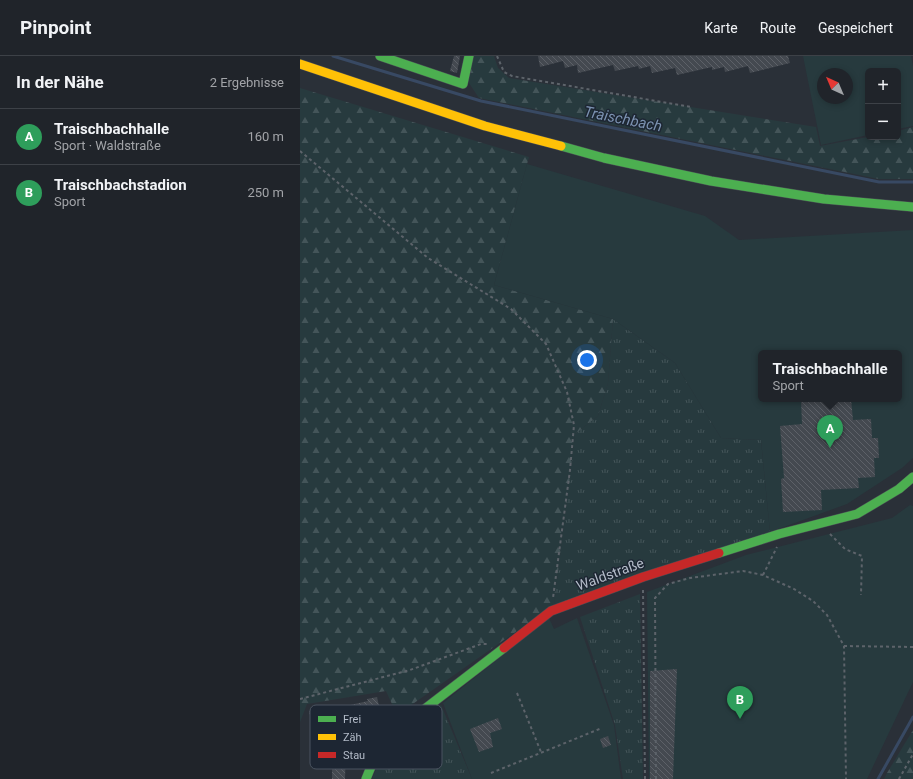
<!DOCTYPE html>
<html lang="de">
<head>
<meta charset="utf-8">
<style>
  body { margin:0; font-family:Roboto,sans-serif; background:#282c32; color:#f1f3f6 }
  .controls { position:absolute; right:12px; top:12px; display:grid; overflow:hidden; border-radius:6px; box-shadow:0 2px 6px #0003 }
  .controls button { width:36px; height:36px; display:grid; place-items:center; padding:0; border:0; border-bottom:1px solid #3d4147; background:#20242a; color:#f1f3f6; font:20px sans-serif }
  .compass { position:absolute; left:517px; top:12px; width:36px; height:36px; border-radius:50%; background:#20242a; box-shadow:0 2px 6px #0003; rotate:316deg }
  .you { position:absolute; left:287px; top:304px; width:14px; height:14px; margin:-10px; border:3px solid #fff; border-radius:50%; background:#1a73e8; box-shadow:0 0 0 6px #1a73e833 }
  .badge { display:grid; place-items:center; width:26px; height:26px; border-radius:50%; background:#1a73e8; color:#fff; font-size:13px; font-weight:700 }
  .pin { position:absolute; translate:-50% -33px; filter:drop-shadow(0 1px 2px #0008) }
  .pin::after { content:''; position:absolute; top:21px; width:14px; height:12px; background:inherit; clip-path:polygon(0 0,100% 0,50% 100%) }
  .popup { position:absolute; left:458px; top:294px; width:144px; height:52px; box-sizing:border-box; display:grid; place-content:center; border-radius:6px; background:#20242a; filter:drop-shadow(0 1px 3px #0005); font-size:13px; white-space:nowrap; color:#a2a4a8 }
  .popup b { font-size:15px; color:#f1f3f6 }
  .popup::after { content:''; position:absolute; left:50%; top:100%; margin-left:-8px; border:8px solid transparent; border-top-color:#20242a }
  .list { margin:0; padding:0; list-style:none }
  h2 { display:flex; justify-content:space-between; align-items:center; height:52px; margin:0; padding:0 16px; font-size:17px }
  h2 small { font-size:13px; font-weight:400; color:#a2a4a8 }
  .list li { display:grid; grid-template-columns:26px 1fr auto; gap:12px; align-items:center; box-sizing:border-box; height:56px; padding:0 16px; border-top:1px solid #3d4147 }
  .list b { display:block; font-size:15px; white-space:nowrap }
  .list p { margin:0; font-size:13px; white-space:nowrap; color:#a2a4a8 }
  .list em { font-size:13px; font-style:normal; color:#a2a4a8 }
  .map { position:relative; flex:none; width:613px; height:723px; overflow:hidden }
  header { display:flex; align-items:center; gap:24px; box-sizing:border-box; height:56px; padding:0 20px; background:#20242a; border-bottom:1px solid #3d4147 }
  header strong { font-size:19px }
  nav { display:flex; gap:22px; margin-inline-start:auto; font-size:14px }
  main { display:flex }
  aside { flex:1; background:#20242a }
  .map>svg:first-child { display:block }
</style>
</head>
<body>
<header>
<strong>Pinpoint</strong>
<nav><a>Karte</a><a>Route</a><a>Gespeichert</a></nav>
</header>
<main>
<aside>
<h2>In der Nähe<small>2 Ergebnisse</small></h2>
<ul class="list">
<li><span class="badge" style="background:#2e9e5b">A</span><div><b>Traischbachhalle</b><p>Sport · Waldstraße</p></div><em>160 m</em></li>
<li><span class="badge" style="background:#2e9e5b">B</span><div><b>Traischbachstadion</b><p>Sport</p></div><em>250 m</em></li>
</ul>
</aside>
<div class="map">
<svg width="613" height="723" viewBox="0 0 613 723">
  <defs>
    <pattern id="grass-tufts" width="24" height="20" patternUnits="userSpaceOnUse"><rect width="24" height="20" fill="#273a3e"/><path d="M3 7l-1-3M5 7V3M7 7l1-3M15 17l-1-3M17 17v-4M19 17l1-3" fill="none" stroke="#445559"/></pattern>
    <pattern id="forest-firs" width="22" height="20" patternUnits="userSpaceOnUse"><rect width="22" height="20" fill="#273a3e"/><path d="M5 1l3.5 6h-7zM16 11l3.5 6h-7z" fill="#445559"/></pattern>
    <pattern id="building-back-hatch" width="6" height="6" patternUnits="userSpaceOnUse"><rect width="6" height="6" fill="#444950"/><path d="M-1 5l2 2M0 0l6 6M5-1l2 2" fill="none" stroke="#5d6168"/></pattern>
  </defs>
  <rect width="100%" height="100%" fill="#2a3038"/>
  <path fill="url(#grass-tufts)" d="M313 263 375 307 421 382 461 384 470 476 254 549 275 378 298 360 308 327Z
    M340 538 343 723H323L315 669 280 561Z
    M141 649 172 723H72C85 688 113 671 141 649Z"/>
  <path fill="url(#forest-firs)" d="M172 0H194L198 12 209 22 516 71 520 90 568 81H598V75L613 71V123H579L179 42 167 24Z
    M0 32 229 101 194 229 313 263 308 327 298 360 275 378 254 549 97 659 86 635 7 648 0 666Z
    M613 674V723H584L587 717Z"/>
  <path fill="#273a3e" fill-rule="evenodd" d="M503 0H611L613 10V70L598 73V15H568V79L521 89ZM523 18H547V42H523Z
    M227 108 405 160 439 184 613 174V402L602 412 547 448 470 476 461 384 421 382 375 307 313 263 194 229ZM461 297H599V343H461Z
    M610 449 613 450V626L567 723H349L347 536 446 499 592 462Z
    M249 562 254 573 277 562 314 669 321 723H172L143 647Z"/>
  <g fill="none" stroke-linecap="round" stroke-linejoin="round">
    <path stroke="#384963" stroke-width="3" d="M33 0 181 45 579 126H613
      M578 723 613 661"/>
  </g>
  <path fill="url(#building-back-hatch)" d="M154 0H160L157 17 150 15Z
    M238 0H488L490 7 450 17 448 10 425 16 424 11 412 14V11L377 19 375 12 352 17 350 10 339 13 338 10 315 15 313 9 278 17 277 9 265 12 263 5 240 11Z
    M522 343H551L553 364 571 363 572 382H578L579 402H574L575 421 558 422 559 432 521 434 522 454 483 456 481 423 484 422 480 370 502 368 501 344Z
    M377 613 373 723H350V615Z
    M77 641 80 654 12 669 9 655 18 653 19 656 68 645 67 643Z
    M198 662 202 673 190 677 193 691 179 696 170 673Z
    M308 680 311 689 303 692 300 683Z
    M19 682 65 683 64 694 46 693 45 723H32V706H17Z"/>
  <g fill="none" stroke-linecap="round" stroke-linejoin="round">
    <defs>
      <path id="fast" d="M80 0 163 28 169 0
        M261 90 304 102 411 125 524 143 613 151
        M419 497 479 478 557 458 599 433 613 421
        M66 723 75 701 105 668 204 592"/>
      <path id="slow" d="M0 8 185 70 261 90"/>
      <path id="jam" d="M204 592 251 555 343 521 419 497"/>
    </defs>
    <use href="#fast" stroke="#484c53" stroke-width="10"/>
    <use href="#slow" stroke="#484c53" stroke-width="10"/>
    <use href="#jam" stroke="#484c53" stroke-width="10"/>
    <path stroke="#5d636a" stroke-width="2" stroke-dasharray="3 3" stroke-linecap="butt" d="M197 0 204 16 212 20 391 51
      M0 95 128 202 211 253 246 288 267 336 274 369 270 414 253 542
      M530 478 545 493 562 500 561 539
      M463 519 477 491
      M343 534 345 723
      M544 590 613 591
      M217 637 241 696
      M0 643 110 614 181 588H189
      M191 717 302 672
      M356 723 355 542 368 528 390 522 443 515 463 519 494 533 513 545 527 559 544 590 546 723
      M599 723 613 698"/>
    <use href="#fast" stroke="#4caf50" stroke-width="9"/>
    <use href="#slow" stroke="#ffc107" stroke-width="9"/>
    <use href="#jam" stroke="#c62828" stroke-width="9"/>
  </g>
  <g text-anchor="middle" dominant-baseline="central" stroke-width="3" stroke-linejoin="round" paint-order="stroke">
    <g font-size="14" fill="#b4bcc9" stroke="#1d2633">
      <text transform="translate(310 518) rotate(-20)">Waldstraße</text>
    </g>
    <g font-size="15" font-style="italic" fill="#7c92b1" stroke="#1d2633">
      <text transform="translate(323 63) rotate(11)">Traischbach</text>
    </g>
  </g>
  <rect x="10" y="649" width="132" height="64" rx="6" fill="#1d2633" stroke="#4a5360" stroke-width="1"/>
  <rect x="18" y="660" width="18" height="6" fill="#4caf50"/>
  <rect x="18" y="678" width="18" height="6" fill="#ffc107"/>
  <rect x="18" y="696" width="18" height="6" fill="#c62828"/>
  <g font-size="11" fill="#b4bcc9">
    <text x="43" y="667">Frei</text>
    <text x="43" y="685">Zäh</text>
    <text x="43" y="703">Stau</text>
  </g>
</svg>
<div class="controls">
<button>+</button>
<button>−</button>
</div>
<svg class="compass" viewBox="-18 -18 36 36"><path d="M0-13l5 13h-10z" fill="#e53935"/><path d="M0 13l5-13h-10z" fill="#a2a4a8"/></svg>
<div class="you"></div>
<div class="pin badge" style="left:530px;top:392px;background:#2e9e5b">A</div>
<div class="popup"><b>Traischbachhalle</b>Sport</div>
<div class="pin badge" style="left:440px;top:663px;background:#2e9e5b">B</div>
</div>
</main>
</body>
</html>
